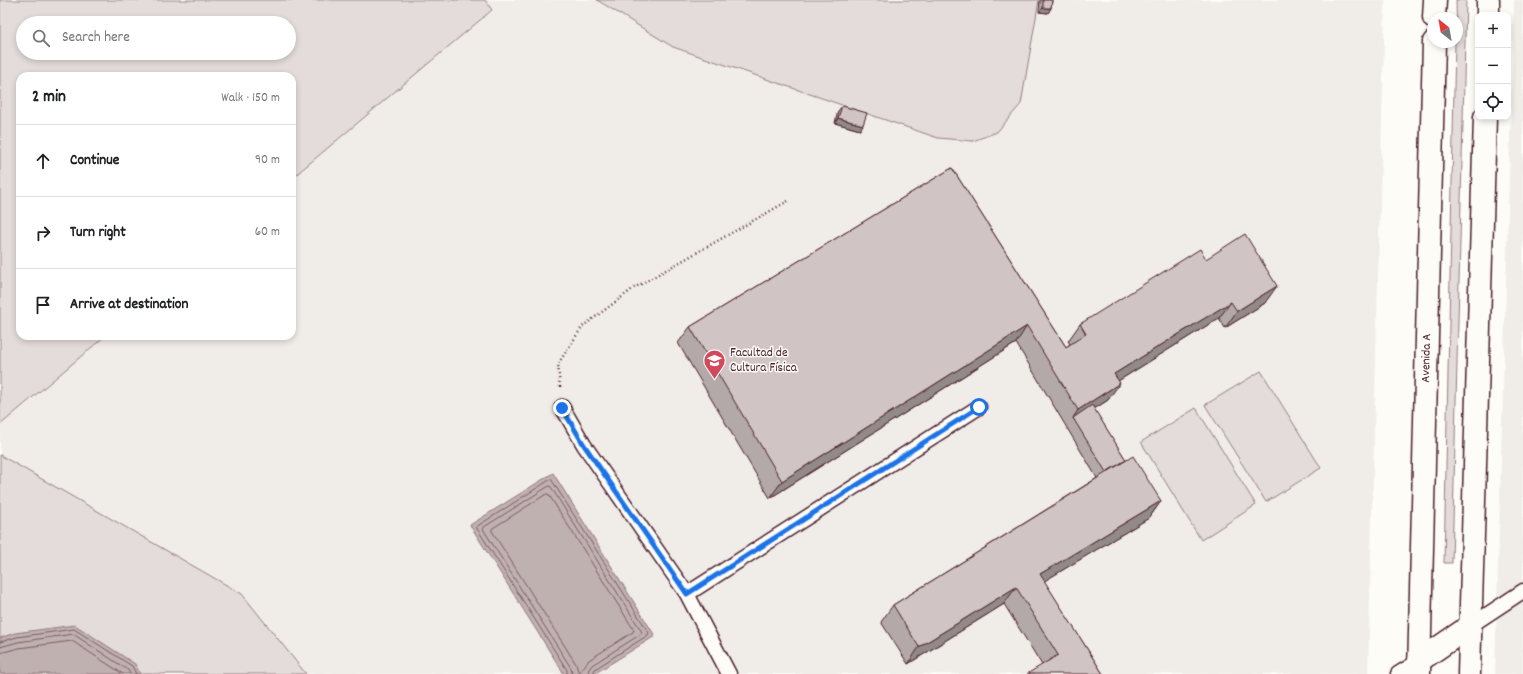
<!DOCTYPE html>
<html lang="en">
<head>
<meta charset="utf-8">
<style>
  body { margin:0; font-family:Dekko,sans-serif; background:#f6f6f6; color:#202124 }
  .controls { position:absolute; right:12px; top:12px; display:grid; overflow:hidden; border-radius:8px; box-shadow:0 2px 6px #0003 }
  .controls button { width:36px; height:36px; display:grid; place-items:center; padding:0; border:0; border-bottom:1px solid #e0e0e0; background:#fff; color:#202124; font:20px sans-serif }
  .compass { position:absolute; left:1427px; top:12px; width:36px; height:36px; border-radius:50%; background:#fff; box-shadow:0 2px 6px #0003; rotate:329deg }
  .stop { position:absolute; width:12px; height:12px; margin:-9px; border:3px solid #1a73e8; border-radius:50%; background:#fff }
  .stop.end { background:#1a73e8; border-color:#fff; box-shadow:0 1px 4px #0008 }
  .list { margin:0; padding:0; list-style:none }
  h2 { display:flex; justify-content:space-between; align-items:center; height:52px; margin:0; padding:0 16px; font-size:17px }
  h2 small { font-size:13px; font-weight:400; color:#757577 }
  .list li { display:grid; grid-template-columns:26px 1fr auto; gap:12px; align-items:center; box-sizing:border-box; height:72px; padding:0 16px; border-top:1px solid #e0e0e0 }
  .list b { display:block; font-size:15px; white-space:nowrap }
  .list em { font-size:13px; font-style:normal; color:#757577 }
  .icon { flex:none; width:22px; height:22px; fill:none; stroke:currentColor; stroke-width:2; stroke-linecap:round; stroke-linejoin:round }
  .map { position:relative; flex:none; width:1523px; height:674px; overflow:hidden }
  .search { position:absolute; background:#fff; box-shadow:0 2px 6px #0003; left:16px; top:16px; width:280px; height:44px; display:flex; align-items:center; gap:10px; box-sizing:border-box; padding:0 14px; border-radius:22px; color:#757577; font-size:15px }
  .panel { position:absolute; background:#fff; box-shadow:0 2px 6px #0003; left:16px; top:72px; width:280px; height:268px; border-radius:12px }
  .map>svg:first-child { display:block }
</style>
</head>
<body>
<div class="map">
<svg width="1523" height="674" viewBox="0 0 1523 674">
  <rect width="100%" height="100%" fill="#fdfcf7"/>
  <filter id="ink" filterUnits="userSpaceOnUse"><feTurbulence type="fractalNoise" baseFrequency=".025" numOctaves="2"/><feDisplacementMap in="SourceGraphic" scale="8" xChannelSelector="R" yChannelSelector="G"/><feConvolveMatrix kernelMatrix="1 2 1 2 8 2 1 2 1" color-interpolation-filters="sRGB"/></filter>
  <g filter="url(#ink)">
    <path fill="#f0ece8" d="M485 0H1385L1368 674H306L242 594 0 455V425L105 336H292V178L492 10Z
      M1514 0H1523V674H1495Z"/>
    <path fill="#e3dcda" stroke="#967e82" fill-rule="evenodd" d="M0 0H485L492 10 292 178V76H20V336H105L0 425ZM23 23H289V53H23Z
      M597 0H1039L1021 104 997 132 973 141 938 138 673 47Z
      M1456 0H1466L1452 563H1444L1455 42H1457Z
      M1261 371 1321 468 1266 502 1205 405Z
      M1196 408 1256 505 1201 540 1141 442Z
      M0 455 242 594 306 674H0Z"/>
    <path fill="#c0b1b1" stroke="#91777b" d="M553 473 655 636 594 674H564L470 525Z
      M75 625 135 664 140 674H0V638L15 633Z"/>
    <g fill="none" stroke-linecap="round" stroke-linejoin="round">
      <path stroke="#795961" stroke-width="1" d="M547 494 549 495 634 630 633 632 589 660 580 672 578 671 576 664 492 531V529Z
        M0 642 17 637 74 629 132 666 136 674
        M0 647 18 642 73 634 128 670 130 674
        M0 653 19 648 72 641 123 674
        M567 674V670L476 527 551 479 649 633 648 635 595 669 593 674
        M572 674 571 668 483 529 484 527 549 486 551 487 642 632 641 634 592 665 589 669 588 674"/>
      <defs>
        <path id="lane" d="M562 407 584 445 687 594 729 674
          M687 594 979 407
          M1470 626 1523 591
          M1398 674 1419 661"/>
        <g id="secondary">
          <path d="M1488 15V0"/>
          <path d="M1434 18 1435 0"/>
          <path d="M1419 661 1470 626"/>
          <path id="s1" d="M1419 674 1434 42"/>
          <path d="M1469 674 1485 117"/>
        </g>
      </defs>
      <use href="#lane" stroke="#4a1f2b" stroke-width="17"/>
      <use href="#secondary" stroke="#4a1f2b" stroke-width="25"/>
      <path stroke="#4a1f2b" stroke-width="2.5" stroke-dasharray="1 3" stroke-linecap="butt" d="M560 387 558 364 582 327 634 288 788 201"/>
      <use href="#lane" stroke="#fdfcf7" stroke-width="14"/>
      <use href="#secondary" stroke="#fdfcf7" stroke-width="22"/>
    </g>
    <path fill="#b3a9a9" stroke="#4a1f2b" d="M1040 0H1052L1051 8 1048 13 1039 12Z
      M842 106 860 130 835 123 838 111Z
      M952 168 1066 347 1070 344 1068 341 1080 324 1206 259 1265 303 1225 328 1219 318 1118 381 1108 400 1094 409 1126 460 1161 501 1149 518 1044 581 1103 674 1042 665 1004 604 908 664 881 622 893 605 1097 478 1016 343 770 498 678 343 690 327Z"/>
    <path fill="#928a89" stroke="#4a1f2b" d="M1043 8H1051L1048 13 1039 12Z
      M838 118 863 125 860 130 835 123Z
      M1277 286 1265 303 1225 328 1237 311Z
      M1231 302 1219 318 1102 391 1114 374Z
      M1027 326 1016 343 770 498 782 481Z
      M1120 383 1108 400 1075 421 1073 418 1078 410Z
      M1161 501 1149 518 1028 591 1040 574Z
      M1016 587 1004 604 908 664 919 647Z"/>
    <path fill="#d0c5c4" stroke="#4a1f2b" d="M1043 0H1052L1051 8H1043Z
      M842 106 867 113 863 125 838 118Z
      M952 168 1066 347 1086 334 1080 324 1200 249 1206 259 1245 234 1277 286 1237 311 1231 302 1114 374 1120 383 1078 410 1027 326 782 481 690 327Z
      M1092 405 1126 460 1106 472 1073 418Z
      M1133 456 1161 501 1040 574 1103 674H1027L1058 655 1016 587 919 647 893 605Z"/>
  </g>
  <g fill="none" stroke-linecap="round" stroke-linejoin="round" filter="url(#ink)">
    <path stroke="#1a73e8" stroke-width="5" d="M562 408 584 445 687 594 979 407"/>
  </g>
  <defs>
    <symbol id="university-pin" viewBox="-11 -11 22 30"><path d="M0 17L-7.5 6A9.5 9.5 0 1 1 7.5 6Z" fill="#d1495b" stroke="#fdfcf7"/><path d="M0-5L7-2L0 1L-7-2ZM-4 1L0 2.5L4 1V4Q0 6-4 4Z" fill="#fff"/></symbol>
  </defs>
  <g fill-rule="evenodd">
    <use href="#university-pin" x="702" y="348" width="25" height="34"/>
  </g>
  <g text-anchor="middle" dominant-baseline="central" stroke-width="3" stroke-linejoin="round" paint-order="stroke">
    <g font-size="13" fill="#4a1f2b" stroke="#fdfcf7" text-anchor="start">
      <text x="730" y="353">Facultad de<tspan x="730" dy="15">Cultura Física</tspan></text>
    </g>
    <g font-size="13" fill="#4a1f2b" stroke="#fdfcf7">
      <text stroke="none"><textPath href="#s1" startOffset="316">Avenida A</textPath></text>
    </g>
  </g>
</svg>
<div class="controls">
<button>+</button>
<button>−</button>
<button><svg class="icon" aria-label="locate" viewBox="0 0 24 24"><circle cx="12" cy="12" r="6"/><path d="M12 2v4M12 18v4M2 12h4M18 12h4"/></svg></button>
</div>
<svg class="compass" viewBox="-18 -18 36 36"><path d="M0-13l5 13h-10z" fill="#e53935"/><path d="M0 13l5-13h-10z" fill="#757577"/></svg>
<div class="stop" style="left:979px;top:407px"></div>
<div class="stop end" style="left:562px;top:408px"></div>
<div class="search"><svg class="icon" aria-label="search" viewBox="0 0 24 24"><circle cx="10" cy="10" r="6"/><path d="M15 15l6 6"/></svg>Search here</div>
<section class="panel">
<h2>2 min<small>Walk · 150 m</small></h2>
<ul class="list">
<li><svg class="icon" aria-label="ahead" viewBox="0 0 24 24"><path d="M12 20V5M6 11l6-6 6 6"/></svg><div><b>Continue</b></div><em>90 m</em></li>
<li><svg class="icon" aria-label="right" viewBox="0 0 24 24"><path d="M7 20v-9h11M14 6l5 5-5 5"/></svg><div><b>Turn right</b></div><em>60 m</em></li>
<li><svg class="icon" aria-label="arrive" viewBox="0 0 24 24"><path d="M6 21V4h12l-3 4 3 4H6"/></svg><div><b>Arrive at destination</b></div></li>
</ul>
</section>
</div>
</body>
</html>
